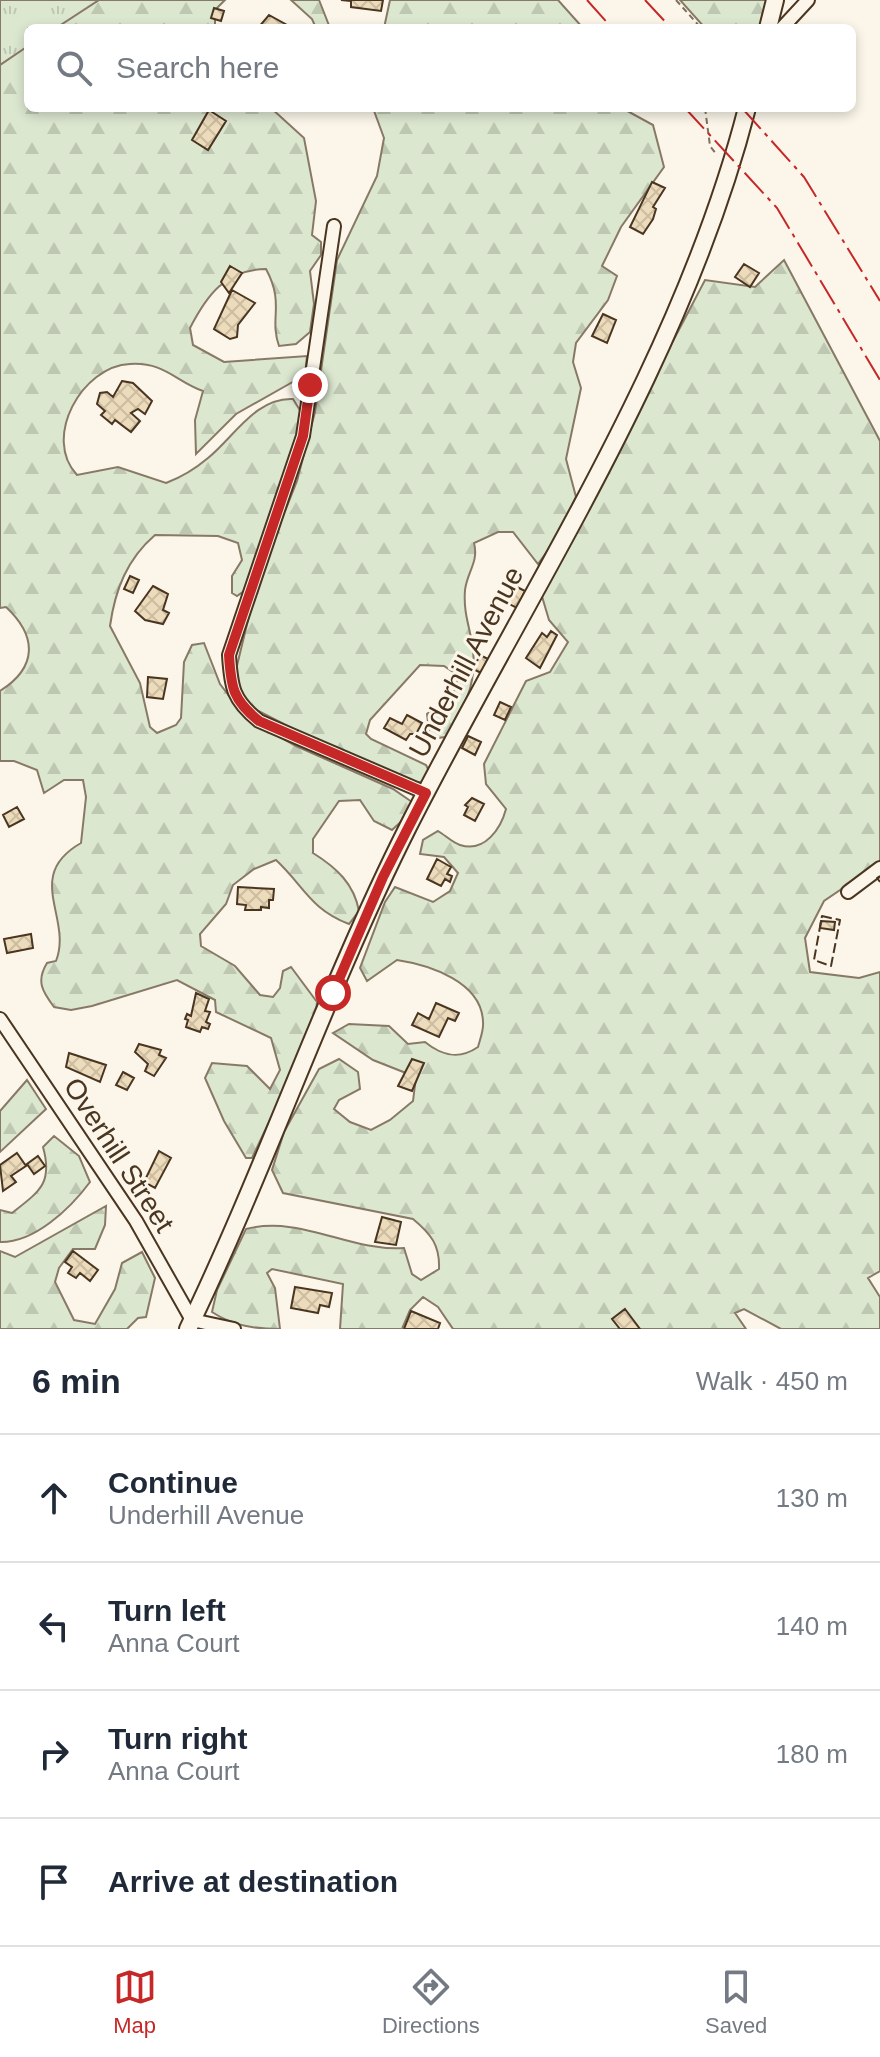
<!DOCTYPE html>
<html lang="en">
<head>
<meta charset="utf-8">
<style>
  body { margin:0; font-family:Helvetica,sans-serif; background:#f6f6f7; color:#1f2937 }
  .stop { position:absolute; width:24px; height:24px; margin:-18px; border:6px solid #c62828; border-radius:50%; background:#fff }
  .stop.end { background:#c62828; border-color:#fff; box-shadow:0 2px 8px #0008 }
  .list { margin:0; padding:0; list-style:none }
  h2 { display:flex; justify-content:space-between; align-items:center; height:104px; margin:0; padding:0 32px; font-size:34px }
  h2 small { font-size:26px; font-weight:400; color:#747a83 }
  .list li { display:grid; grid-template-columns:52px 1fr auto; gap:24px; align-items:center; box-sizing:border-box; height:128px; padding:0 32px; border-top:2px solid #e0e1e3 }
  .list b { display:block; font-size:30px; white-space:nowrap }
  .list p { margin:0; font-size:26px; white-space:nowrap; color:#747a83 }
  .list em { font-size:26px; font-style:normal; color:#747a83 }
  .icon { flex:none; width:44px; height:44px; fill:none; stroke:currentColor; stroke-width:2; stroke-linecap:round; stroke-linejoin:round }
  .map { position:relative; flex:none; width:880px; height:1329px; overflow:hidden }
  .search { position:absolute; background:#fff; box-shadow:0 4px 12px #0003; left:24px; right:24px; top:24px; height:88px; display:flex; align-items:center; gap:20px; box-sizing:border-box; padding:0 28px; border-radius:12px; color:#747a83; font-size:30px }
  .sheet { height:616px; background:#fff }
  nav { display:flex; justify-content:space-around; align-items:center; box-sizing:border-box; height:112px; border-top:2px solid #e0e1e3; background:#fff; font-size:22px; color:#747a83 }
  nav a { display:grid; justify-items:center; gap:4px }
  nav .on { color:#c62828 }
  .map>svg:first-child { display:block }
</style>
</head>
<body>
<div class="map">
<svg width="880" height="1329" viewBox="0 0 880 1329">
  <defs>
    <pattern id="forest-firs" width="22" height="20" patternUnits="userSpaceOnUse" patternTransform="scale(2)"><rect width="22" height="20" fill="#dce7d0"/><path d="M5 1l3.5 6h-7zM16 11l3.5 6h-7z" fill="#bec7b2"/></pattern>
    <pattern id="park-tufts" width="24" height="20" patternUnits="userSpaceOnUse" patternTransform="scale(2)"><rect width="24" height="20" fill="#dce7d0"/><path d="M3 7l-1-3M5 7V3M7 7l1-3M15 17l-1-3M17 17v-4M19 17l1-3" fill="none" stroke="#bec7b2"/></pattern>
    <pattern id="building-cross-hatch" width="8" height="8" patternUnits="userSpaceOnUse" patternTransform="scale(2)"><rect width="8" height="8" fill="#ecdcbc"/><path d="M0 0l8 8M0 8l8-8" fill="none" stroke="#ccbda1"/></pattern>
  </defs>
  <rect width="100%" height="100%" fill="#fbf6e9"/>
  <path fill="url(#forest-firs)" stroke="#887966" stroke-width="2" d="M0 0H225L215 10V28H28V108H271L304 138 316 201 312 235 321 242V255L310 271 314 304 310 332 296 344 279 346C269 318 285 304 266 269 225 270 207 295 190 328L193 345 224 362 307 356 305 375 236 414 196 454 195 420 203 391C175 381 165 362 130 364 82 366 42 438 77 475L118 467 166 483C182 477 195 469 208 458 234 437 256 397 293 399L301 412 298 431 244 591 237 596 232 593V576L242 560 238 543 218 536 155 535C127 559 115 590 110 626L140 683 150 727 157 733 176 725 181 718 184 662 192 645 204 643 220 684 246 718 296 746 393 789 412 802 405 818 392 830 374 821 360 800 339 801 313 839V853C337 868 354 884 359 911L349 924C310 909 304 886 276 860L254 869 233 885 226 904 200 934 201 946 235 966 260 995 273 997 280 988 283 971 291 967 317 1002 315 1024 252 1158H246L224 1121 205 1078 212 1063 247 1066 270 1089 280 1070 271 1038 216 1012 215 1000 177 980 92 1006 71 1010 54 1007C42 991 36 981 47 963L56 961C73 918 23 876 81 843L86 797 83 780H64L44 793 37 770 14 761H0V691C38 667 37 636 6 607L0 608Z
    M291 0H319L330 28H316L312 19Z
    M390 0H558L583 28H384Z
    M680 0H770L761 28H705Z
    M373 108H622L653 125 664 167 621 227 602 266 617 276 608 300 576 343 573 362 581 388 566 459 576 497 556 539 538 564 513 532H498L474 543C479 562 467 572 465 590 463 615 471 629 473 651 477 685 463 711 445 737L430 739 427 714 453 694 459 676 444 666 420 665 370 720 366 734 371 739 426 765 430 773 424 782 412 783 336 751 243 703 233 682 258 579 297 481 315 412 337 260 377 176 384 138Z
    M784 260 880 441V863L824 901 805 938 810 972 859 978 880 972V1271L868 1278 880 1297V1329H781L744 1309 735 1313 746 1329H453L438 1307 423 1297 410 1310 402 1329H340L343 1284 272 1269 267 1273 275 1288 280 1329C256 1329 233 1326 212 1312L217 1290 246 1229C301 1215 350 1252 404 1248L412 1274 421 1280 439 1269C440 1245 431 1234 413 1219L283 1193 272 1170 284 1132 319 1069 339 1059 358 1072 360 1089 339 1100 334 1109 350 1122 371 1130 390 1120 413 1101 416 1077 373 1060 333 1033 349 1024 389 1026 408 1044 425 1042C442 1056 459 1060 478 1047 480 1039 484 1030 483 1022 482 982 430 965 397 960L367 981 360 968 385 902 395 887 433 902 450 891 458 873 444 857 420 854 423 840 438 831C445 835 453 843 460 845 485 853 501 828 506 809L486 784 484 764 526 681 550 672 568 642 549 620 541 593 705 280 755 287Z
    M27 1080 46 1109 0 1152V1111Z
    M54 1136 79 1156 90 1182C70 1209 34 1243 0 1242V1210L12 1213C40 1191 53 1183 43 1147Z
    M106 1206 105 1225 95 1249H73L59 1268 55 1282 74 1320 95 1324 115 1289 122 1263 142 1252 155 1278 146 1317 138 1318 127 1329H0V1251L15 1257Z"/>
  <path fill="url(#park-tufts)" stroke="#887966" stroke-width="2" d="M0 0H99L56 28H28V46L0 65Z"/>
  <path fill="url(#building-cross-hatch)" stroke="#4a3520" stroke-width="2" d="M341 0H383L381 11 351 7V1Z
    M214 8 224 11 221 21 211 18Z
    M269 15 287 25 284 28H258Z
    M209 110 226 121 208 150 192 140Z
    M652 182 665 188 653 207 656 209 653 219 643 234 630 227Z
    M744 264 759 273 750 287 735 277Z
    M230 266 242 273 229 293 221 282Z
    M232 290 255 303 238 325 237 337 230 339 214 329Z
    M603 314 616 320 607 343 592 336Z
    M122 381 133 383 152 401 145 414 138 409 131 413 140 421 131 432 115 420 112 424 101 415 105 411 97 404 100 393 107 392 113 397Z
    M130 576 139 580 133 593 124 589Z
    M513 585 525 591 517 608 505 602Z
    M153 586 168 594 163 610 169 613 163 624 145 620 135 611Z
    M551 631 557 635 540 668 526 658 542 633 547 637Z
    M480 655 488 659 481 673 473 669Z
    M148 677 167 679 163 699 147 697Z
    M500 702 511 707 505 720 494 715Z
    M407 715 422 723 416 734H410L406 740 384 728 390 718 402 724Z
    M468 736 481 742 475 755 462 748Z
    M472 798 484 804 475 821 464 815 468 807 465 805Z
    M17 807 24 819 9 827 3 815Z
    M437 859 451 867 447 874 452 876 450 882 445 879 441 886 427 879Z
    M238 887 274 889 273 900H269V908L261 907V910H245L246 905 237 904Z
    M821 921 835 922 834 930 820 928Z
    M31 934 33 948 7 953 4 939Z
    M196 993 209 999 205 1011 210 1012 206 1022 210 1024 208 1029 202 1027 200 1032 186 1027 188 1020 185 1019 187 1014 191 1016Z
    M436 1003 459 1013 455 1021 448 1018 439 1037 412 1025 418 1013 429 1019Z
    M139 1044 161 1050 159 1055 166 1058 154 1076 145 1071 148 1064 135 1052Z
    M69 1053 106 1065 100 1082 66 1067Z
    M412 1059 424 1063 412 1091 398 1086Z
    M123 1072 134 1078 127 1090 116 1085Z
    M159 1151 171 1158 155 1188 144 1182Z
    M17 1153 26 1166 11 1176 16 1182 3 1191 0 1165Z
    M38 1156 45 1166 34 1174 27 1164Z
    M382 1217 401 1222 396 1245 375 1242Z
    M73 1251 98 1270 90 1281 80 1273 76 1278 68 1273 72 1267 65 1262Z
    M295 1287 332 1293 329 1307 320 1305 318 1313 291 1308Z
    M625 1309 640 1329H620L612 1319Z
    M411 1311 440 1323 438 1329H404Z"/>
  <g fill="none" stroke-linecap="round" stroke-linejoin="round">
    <defs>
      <path id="minor" d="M782 28 808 0
        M334 226 303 436 229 655C231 688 233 700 259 721L426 793
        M848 892 880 868
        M0 1019 136 1221 192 1320 234 1329"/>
      <path id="major" d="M768 28 775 0
        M188 1329C267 1165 326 990 408 827 527 592 681 365 747 108"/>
    </defs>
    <use href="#minor" stroke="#4a3520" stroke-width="16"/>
    <use href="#major" stroke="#4a3520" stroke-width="20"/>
    <path stroke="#7f6f5c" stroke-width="2" stroke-dasharray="6 4" stroke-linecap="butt" d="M676 0 701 28
      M705 108 710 146 717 155"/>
    <use href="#minor" stroke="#fbf6e9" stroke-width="12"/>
    <use href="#major" stroke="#fbf6e9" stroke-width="16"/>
    <path stroke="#4a3520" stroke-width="2" stroke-dasharray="10 4" stroke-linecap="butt" d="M880 876 877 878 880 882
      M822 916 840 920 831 966 814 960Z"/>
    <path stroke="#c62828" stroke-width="2" stroke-dasharray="28 6 4 6" stroke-linecap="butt" d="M587 0 612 28
      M645 0 671 28
      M685 108 777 208 880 380
      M742 108 804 177 880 301"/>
  </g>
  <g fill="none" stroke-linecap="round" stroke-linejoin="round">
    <path stroke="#c62828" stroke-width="10" d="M310 385 303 436 229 655C231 688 233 700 259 721L426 793 383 877 333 993"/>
  </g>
  <g text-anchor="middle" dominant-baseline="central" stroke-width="6" stroke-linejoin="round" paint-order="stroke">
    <g font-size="28" fill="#4a3520" stroke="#fbf6e9">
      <text transform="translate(466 662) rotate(-62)">Underhill Avenue</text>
      <text transform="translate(119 1155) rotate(57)">Overhill Street</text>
    </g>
  </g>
</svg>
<div class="stop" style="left:333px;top:993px"></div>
<div class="stop end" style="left:310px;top:385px"></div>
<div class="search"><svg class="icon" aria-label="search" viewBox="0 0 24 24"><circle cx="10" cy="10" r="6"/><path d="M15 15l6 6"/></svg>Search here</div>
</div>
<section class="sheet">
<h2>6 min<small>Walk · 450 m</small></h2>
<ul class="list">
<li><svg class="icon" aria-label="ahead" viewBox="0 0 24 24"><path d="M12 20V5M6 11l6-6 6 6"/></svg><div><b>Continue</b><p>Underhill Avenue</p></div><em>130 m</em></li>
<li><svg class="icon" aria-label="left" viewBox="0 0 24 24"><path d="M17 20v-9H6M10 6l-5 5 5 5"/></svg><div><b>Turn left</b><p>Anna Court</p></div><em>140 m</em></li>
<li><svg class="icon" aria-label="right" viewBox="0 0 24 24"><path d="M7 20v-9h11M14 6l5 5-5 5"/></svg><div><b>Turn right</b><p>Anna Court</p></div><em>180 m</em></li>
<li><svg class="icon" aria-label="arrive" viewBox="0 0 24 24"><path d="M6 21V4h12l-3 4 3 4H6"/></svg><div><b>Arrive at destination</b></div></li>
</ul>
</section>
<nav>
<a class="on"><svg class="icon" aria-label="map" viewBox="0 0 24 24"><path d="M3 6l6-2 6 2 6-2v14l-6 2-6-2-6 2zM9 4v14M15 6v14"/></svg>Map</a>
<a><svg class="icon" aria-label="directions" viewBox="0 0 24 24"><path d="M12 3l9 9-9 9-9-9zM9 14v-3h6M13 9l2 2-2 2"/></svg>Directions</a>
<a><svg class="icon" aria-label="saved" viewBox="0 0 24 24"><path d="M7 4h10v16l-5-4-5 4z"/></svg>Saved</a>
</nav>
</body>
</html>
